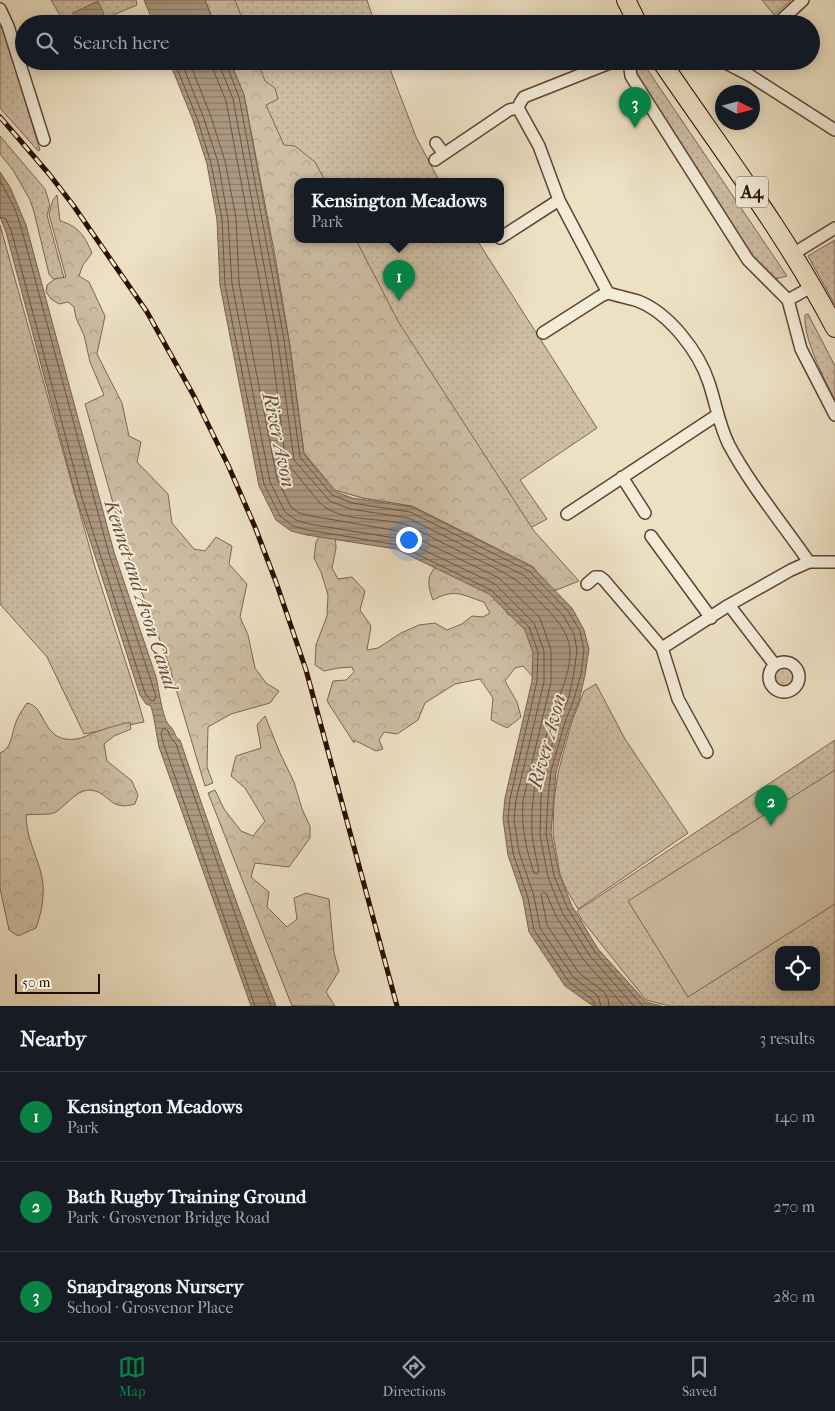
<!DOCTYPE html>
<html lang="en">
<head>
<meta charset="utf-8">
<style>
  body { margin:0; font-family:"IM FELL French Canon",serif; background:#242831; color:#f1f3f6 }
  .controls { position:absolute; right:15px; bottom:15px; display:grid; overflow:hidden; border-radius:10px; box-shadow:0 2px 12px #0003 }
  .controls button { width:45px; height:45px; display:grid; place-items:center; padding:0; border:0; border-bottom:1px solid #363941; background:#171b24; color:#f1f3f6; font:25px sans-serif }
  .compass { position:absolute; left:715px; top:85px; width:45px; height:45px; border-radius:50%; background:#171b24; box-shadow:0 2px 12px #0003; rotate:96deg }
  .scale { position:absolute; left:15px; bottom:12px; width:85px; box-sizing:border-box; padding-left:5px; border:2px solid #2e0d01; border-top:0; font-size:14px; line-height:18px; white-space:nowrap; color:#2e0d01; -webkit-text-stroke:4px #f3ecd9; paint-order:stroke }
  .you { position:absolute; left:408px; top:539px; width:18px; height:18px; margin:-12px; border:4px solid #fff; border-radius:50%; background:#1a73e8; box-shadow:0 0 0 8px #1a73e833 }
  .badge { display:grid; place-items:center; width:32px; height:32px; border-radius:50%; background:#0b8043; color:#fff; font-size:16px; font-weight:700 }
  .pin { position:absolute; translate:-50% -41px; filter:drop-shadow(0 1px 2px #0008) }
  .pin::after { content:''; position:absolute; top:26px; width:18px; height:15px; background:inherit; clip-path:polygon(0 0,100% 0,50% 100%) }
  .popup { position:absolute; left:294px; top:178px; width:210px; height:65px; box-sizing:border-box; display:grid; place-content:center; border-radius:10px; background:#171b24; filter:drop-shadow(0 1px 4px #0005); font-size:16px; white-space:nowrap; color:#9ea1a6 }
  .popup b { font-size:19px; color:#f1f3f6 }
  .popup::after { content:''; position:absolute; left:50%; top:100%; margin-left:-10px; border:10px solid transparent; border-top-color:#171b24 }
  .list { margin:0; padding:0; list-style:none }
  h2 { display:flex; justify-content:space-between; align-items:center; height:65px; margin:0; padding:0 20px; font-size:21px }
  h2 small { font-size:16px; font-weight:400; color:#9ea1a6 }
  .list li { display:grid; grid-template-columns:32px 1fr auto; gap:15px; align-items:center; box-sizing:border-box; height:90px; padding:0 20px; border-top:1px solid #363941 }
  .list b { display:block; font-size:19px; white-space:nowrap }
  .list p { margin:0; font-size:16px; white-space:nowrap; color:#9ea1a6 }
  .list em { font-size:16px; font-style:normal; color:#9ea1a6 }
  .icon { flex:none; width:28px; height:28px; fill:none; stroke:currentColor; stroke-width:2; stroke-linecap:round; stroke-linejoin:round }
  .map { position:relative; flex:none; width:835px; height:1006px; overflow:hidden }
  .search { position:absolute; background:#171b24; box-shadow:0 2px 12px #0003; left:15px; right:15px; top:15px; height:55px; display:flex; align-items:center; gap:12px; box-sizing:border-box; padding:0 18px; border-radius:28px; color:#9ea1a6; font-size:19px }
  .sheet { height:335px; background:#171b24 }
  nav { display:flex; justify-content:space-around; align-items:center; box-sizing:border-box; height:70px; border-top:1px solid #363941; background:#171b24; font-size:14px; color:#9ea1a6 }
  nav a { display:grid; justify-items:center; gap:2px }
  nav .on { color:#0b8043 }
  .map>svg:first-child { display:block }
</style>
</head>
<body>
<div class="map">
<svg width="835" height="1006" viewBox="0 0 835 1006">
  <defs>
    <pattern id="green-dots" width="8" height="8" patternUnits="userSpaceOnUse" patternTransform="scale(1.25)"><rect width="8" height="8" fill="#cdbda3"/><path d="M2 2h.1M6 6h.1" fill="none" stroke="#b0a18b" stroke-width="1.8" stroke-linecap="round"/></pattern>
    <pattern id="forest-crowns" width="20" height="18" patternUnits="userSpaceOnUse" patternTransform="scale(1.25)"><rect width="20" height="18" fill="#cdbda3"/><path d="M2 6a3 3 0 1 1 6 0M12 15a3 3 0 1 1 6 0" fill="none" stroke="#b0a18b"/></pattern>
    <pattern id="water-rules" width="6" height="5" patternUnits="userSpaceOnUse" patternTransform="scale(1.25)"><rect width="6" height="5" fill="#ac9982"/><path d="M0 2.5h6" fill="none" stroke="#8c7b68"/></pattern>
  </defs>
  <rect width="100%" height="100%" fill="#ede1c4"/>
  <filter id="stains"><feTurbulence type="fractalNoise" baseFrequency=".004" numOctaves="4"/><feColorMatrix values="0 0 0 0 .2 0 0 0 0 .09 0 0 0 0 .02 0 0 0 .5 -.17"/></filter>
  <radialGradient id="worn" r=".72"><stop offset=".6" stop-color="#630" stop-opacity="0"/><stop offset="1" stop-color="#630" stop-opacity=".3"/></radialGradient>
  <path fill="url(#green-dots)" stroke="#7e6552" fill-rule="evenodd" d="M51 0H136L137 5 92 24H65Z
    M206 0H367L375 24H215Z
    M762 0H791L774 15Z
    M0 19C15 62 26 106 40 150L38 151 0 108Z
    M231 61H387L416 137 440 182H298V240H477L597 428 520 480 547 519 494 547 412 506 363 498 335 490 304 453 290 346 275 256 244 95Z
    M641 65 645 66 787 276 775 279 762 271 738 238 638 76 636 71 637 67Z
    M0 136 45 189 50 205 47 215 64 278 53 279 49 274 34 212 30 200 13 170 0 154Z
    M0 225 95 567 136 694 144 722 84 734 47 657 0 604Z
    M835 240V305L808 256Z
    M808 314 835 366V400C824 379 803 338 805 315Z
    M773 677a11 11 0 1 1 22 0a11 11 0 1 1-22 0Z
    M596 684 625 739 688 833 578 909 566 889 560 874 553 834 554 800 558 773 571 724 584 691Z
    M835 740V1006H669L646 1000 582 920 577 911ZM779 950H816V987H779Z"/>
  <path fill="url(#forest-crowns)" stroke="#7e6552" d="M205 0H235L244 24H215Z
    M230 61H257L265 81 275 88 278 99 266 105 284 145 295 146 315 162 326 182H298V240H356L399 323 534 531 579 581 554 591 532 566 412 506 363 498 335 490 304 453 290 346 275 256 244 95Z
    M57 195 60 221C79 226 85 237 92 253L83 265 79 276 89 282 105 316 97 354 122 403 129 436 141 442 137 462 168 494 172 523 194 549 205 551 216 537 232 546 229 564 247 584 240 617 248 635 255 668 266 683 279 691 270 703 231 714 208 727 207 767 213 783 205 786 168 662 128 556 85 404 104 395 90 362 84 335 76 318 74 307 68 302 59 304 51 299 46 292 47 285 55 279 66 277 49 214 53 200Z
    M324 529 335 531 336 548 332 568 338 579 352 577 365 591 360 610 371 626 367 650 378 648 401 633 419 625 435 623 447 630 462 624 472 616 483 617 490 613 484 602C462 595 455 588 433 600 427 584 426 576 439 563L506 598 507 614 520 619 532 640 536 680 523 666 515 668 505 681 517 702 521 717 507 728 491 720 493 698 480 679 455 684 425 703 418 720 397 734 384 732 379 740 383 749 376 751 354 740V743L327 701 333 681 346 680 354 672 352 667 338 668 324 671 315 665 316 645 327 616 328 595 321 572 314 558 316 542Z
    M27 703C47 706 41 744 77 739 83 738 90 734 96 732 107 728 118 725 130 722L131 729 114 736 104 744 107 761 132 781 138 795 135 804C108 812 110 791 89 790 76 790 64 808 54 813 48 815 33 814 26 815 26 836 36 854 41 873 46 891 42 911 36 928L18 936 9 930 0 888V753C12 748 11 736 15 725 17 717 23 709 27 703Z
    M265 716 280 753 294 782 302 809 310 826V838L289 867 255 863 251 877 269 892 267 907 287 927 297 919 294 898 306 893 329 899 334 953 339 971 326 992 335 1006H292L208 793 215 790 224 809 241 831 253 836 265 821 245 788 231 776 236 756 261 748 257 725Z"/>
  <path fill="#cdbda3" stroke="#7e6552" d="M835 770V904L688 997 628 901Z"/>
  <path fill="url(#water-rules)" stroke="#7a614e" d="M144 0H205L214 24H154Z
    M98 1 104 14 83 24H78L73 13Z
    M169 61H230L244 95 289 340 304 454 334 491 352 498 412 507 532 567 572 608 584 630 589 649 585 675 579 701 570 723 556 772 551 833 559 874 572 906 598 949 646 1002 661 1006H593L565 986 529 932 523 899 508 855 503 819 505 798 532 681 533 653 525 630 489 594 396 549 307 535 291 531 276 520 259 486 247 423 220 285 217 220 207 164 193 120Z
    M0 172 10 187 26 225 114 552 156 677C159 689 162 716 168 724 170 726 172 728 173 730 176 735 175 737 180 740 210 829 241 918 276 1006H251L159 747C156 733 155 720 151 706L146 704 140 695 76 497 6 232 0 217Z"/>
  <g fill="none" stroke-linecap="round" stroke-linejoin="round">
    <path stroke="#6d5342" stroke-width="1" d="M174 61 197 118 211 163 222 219 225 285 264 484 280 516 293 526 308 530 398 545 491 590 529 627 538 652 537 681 510 799 508 819 513 853 528 898 534 930 569 982 593 1000 595 1006
      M181 61 203 116 218 162 228 219 232 284 270 482 285 512 296 520 309 524 401 539 495 584 534 623 544 651V682L516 800 514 819 519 852 534 896 540 928 574 978 598 996 601 1006
      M189 61 210 114 225 161 236 218 239 283 277 479 291 507 299 513 311 516 404 532 499 578 540 618 551 650V682L523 801C521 826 526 849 534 873L537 874 539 872C537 859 533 847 532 834 530 796 540 756 551 719 558 697 571 674 570 650 568 626 545 608 530 592 512 573 475 559 451 547 436 540 422 531 407 525 380 516 343 524 320 503L288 464 285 456 271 342 226 101 213 69 212 61
      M219 61 220 67 233 99 278 341 294 460 330 501 350 509 408 518 525 576 563 615 574 634 577 650 574 672 569 697 559 720 545 769 541 797 540 835 548 877 562 912 590 956 634 1006
      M225 61 239 97 272 273 284 340 300 457 332 495 352 503 410 512 529 571 568 611 580 631 584 650 581 674 574 699 565 722 551 771 548 798 546 834 554 876 568 909 595 952 643 1006
      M0 181 15 209 21 227 109 554 156 696 154 701 150 700 145 693 81 495 11 230 6 219 0 217
      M255 1006 164 745 161 734 163 728 168 731 171 738 176 744 243 937 271 1006
      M609 1006 608 999 604 992 579 973 547 925 541 894 543 892 546 893 556 916 583 959 624 1006"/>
    <defs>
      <path id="minor" d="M0 9 8 26 44 140
        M777 24 803 0
        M629 61 631 76 748 260 788 300
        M722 61 749 75 835 130
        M518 108 539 146 559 200 608 293C618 296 628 298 638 301 669 313 699 352 709 383 716 404 719 425 729 445 751 486 782 523 809 562
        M518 108 520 103 524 97 615 61
        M436 143 444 154
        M435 160 509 110 518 108
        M500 238 559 200
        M793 254 835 228
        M813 286 788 300 801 349 835 415
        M543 333 601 296 608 293
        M622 477 645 513
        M567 514 717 415
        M651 536 711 618
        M587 584 595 577H600L604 580 662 648 678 699 707 752
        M729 605 775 665
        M662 648 729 605 791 570 809 562H835
        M769 677a15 15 0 1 1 30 0a15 15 0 1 1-30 0Z"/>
      <path id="highway" d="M626 0 638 24
        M661 61C721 149 786 234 835 328"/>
    </defs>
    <use href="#minor" stroke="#5e4232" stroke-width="14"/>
    <use href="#highway" stroke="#2e0d01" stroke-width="20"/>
    <use href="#minor" stroke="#f3ecd9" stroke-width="11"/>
    <use href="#highway" stroke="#ede1c4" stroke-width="18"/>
    <defs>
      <path id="rail" d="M0 117 49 174 73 205 147 312 195 398 228 465 255 527 276 582 306 670 397 1006"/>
    </defs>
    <use href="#rail" stroke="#2e0d01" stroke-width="5"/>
    <use href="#rail" stroke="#f3ecd9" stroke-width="3" stroke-dasharray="9" stroke-linecap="butt"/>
  </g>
  <g text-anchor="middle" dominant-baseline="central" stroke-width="4" stroke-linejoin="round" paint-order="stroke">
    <rect fill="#f3ecd9" stroke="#695042" stroke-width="1" x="736" y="176.5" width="32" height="31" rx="4"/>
    <g font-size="18" font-weight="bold" fill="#2e0d01">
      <text x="752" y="192">A4</text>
    </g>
    <g font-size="20" font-style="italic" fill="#674c3b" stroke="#f3ecd9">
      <text transform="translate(279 440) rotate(78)">River Avon</text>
      <text transform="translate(141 595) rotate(72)">Kennet and Avon Canal</text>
      <text transform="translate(547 741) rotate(-75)">River Avon</text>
    </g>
  </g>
  <rect width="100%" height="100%" filter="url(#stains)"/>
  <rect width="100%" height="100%" fill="url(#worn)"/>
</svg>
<div class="controls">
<button><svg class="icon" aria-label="locate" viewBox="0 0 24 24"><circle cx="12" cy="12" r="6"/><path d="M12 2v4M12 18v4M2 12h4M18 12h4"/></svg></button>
</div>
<svg class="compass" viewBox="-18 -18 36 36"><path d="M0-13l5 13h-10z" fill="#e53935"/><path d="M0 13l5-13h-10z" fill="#9ea1a6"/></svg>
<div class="scale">50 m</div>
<div class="you"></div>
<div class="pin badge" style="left:399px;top:301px">1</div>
<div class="popup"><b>Kensington Meadows</b>Park</div>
<div class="pin badge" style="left:771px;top:826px">2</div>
<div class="pin badge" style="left:635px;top:128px">3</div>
<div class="search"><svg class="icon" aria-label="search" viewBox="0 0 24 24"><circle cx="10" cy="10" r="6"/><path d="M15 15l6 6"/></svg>Search here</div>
</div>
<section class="sheet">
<h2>Nearby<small>3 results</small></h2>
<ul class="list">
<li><span class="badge">1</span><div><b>Kensington Meadows</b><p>Park</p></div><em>140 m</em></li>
<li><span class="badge">2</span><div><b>Bath Rugby Training Ground</b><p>Park · Grosvenor Bridge Road</p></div><em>270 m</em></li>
<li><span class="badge">3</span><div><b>Snapdragons Nursery</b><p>School · Grosvenor Place</p></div><em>280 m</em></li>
</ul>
</section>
<nav>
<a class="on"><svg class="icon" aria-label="map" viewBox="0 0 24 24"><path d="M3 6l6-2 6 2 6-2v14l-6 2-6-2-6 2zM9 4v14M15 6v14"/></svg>Map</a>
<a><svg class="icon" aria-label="directions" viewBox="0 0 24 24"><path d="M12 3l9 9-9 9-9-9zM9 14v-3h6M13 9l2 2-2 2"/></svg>Directions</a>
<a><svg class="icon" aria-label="saved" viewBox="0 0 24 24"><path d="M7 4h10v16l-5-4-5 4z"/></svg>Saved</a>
</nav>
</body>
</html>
